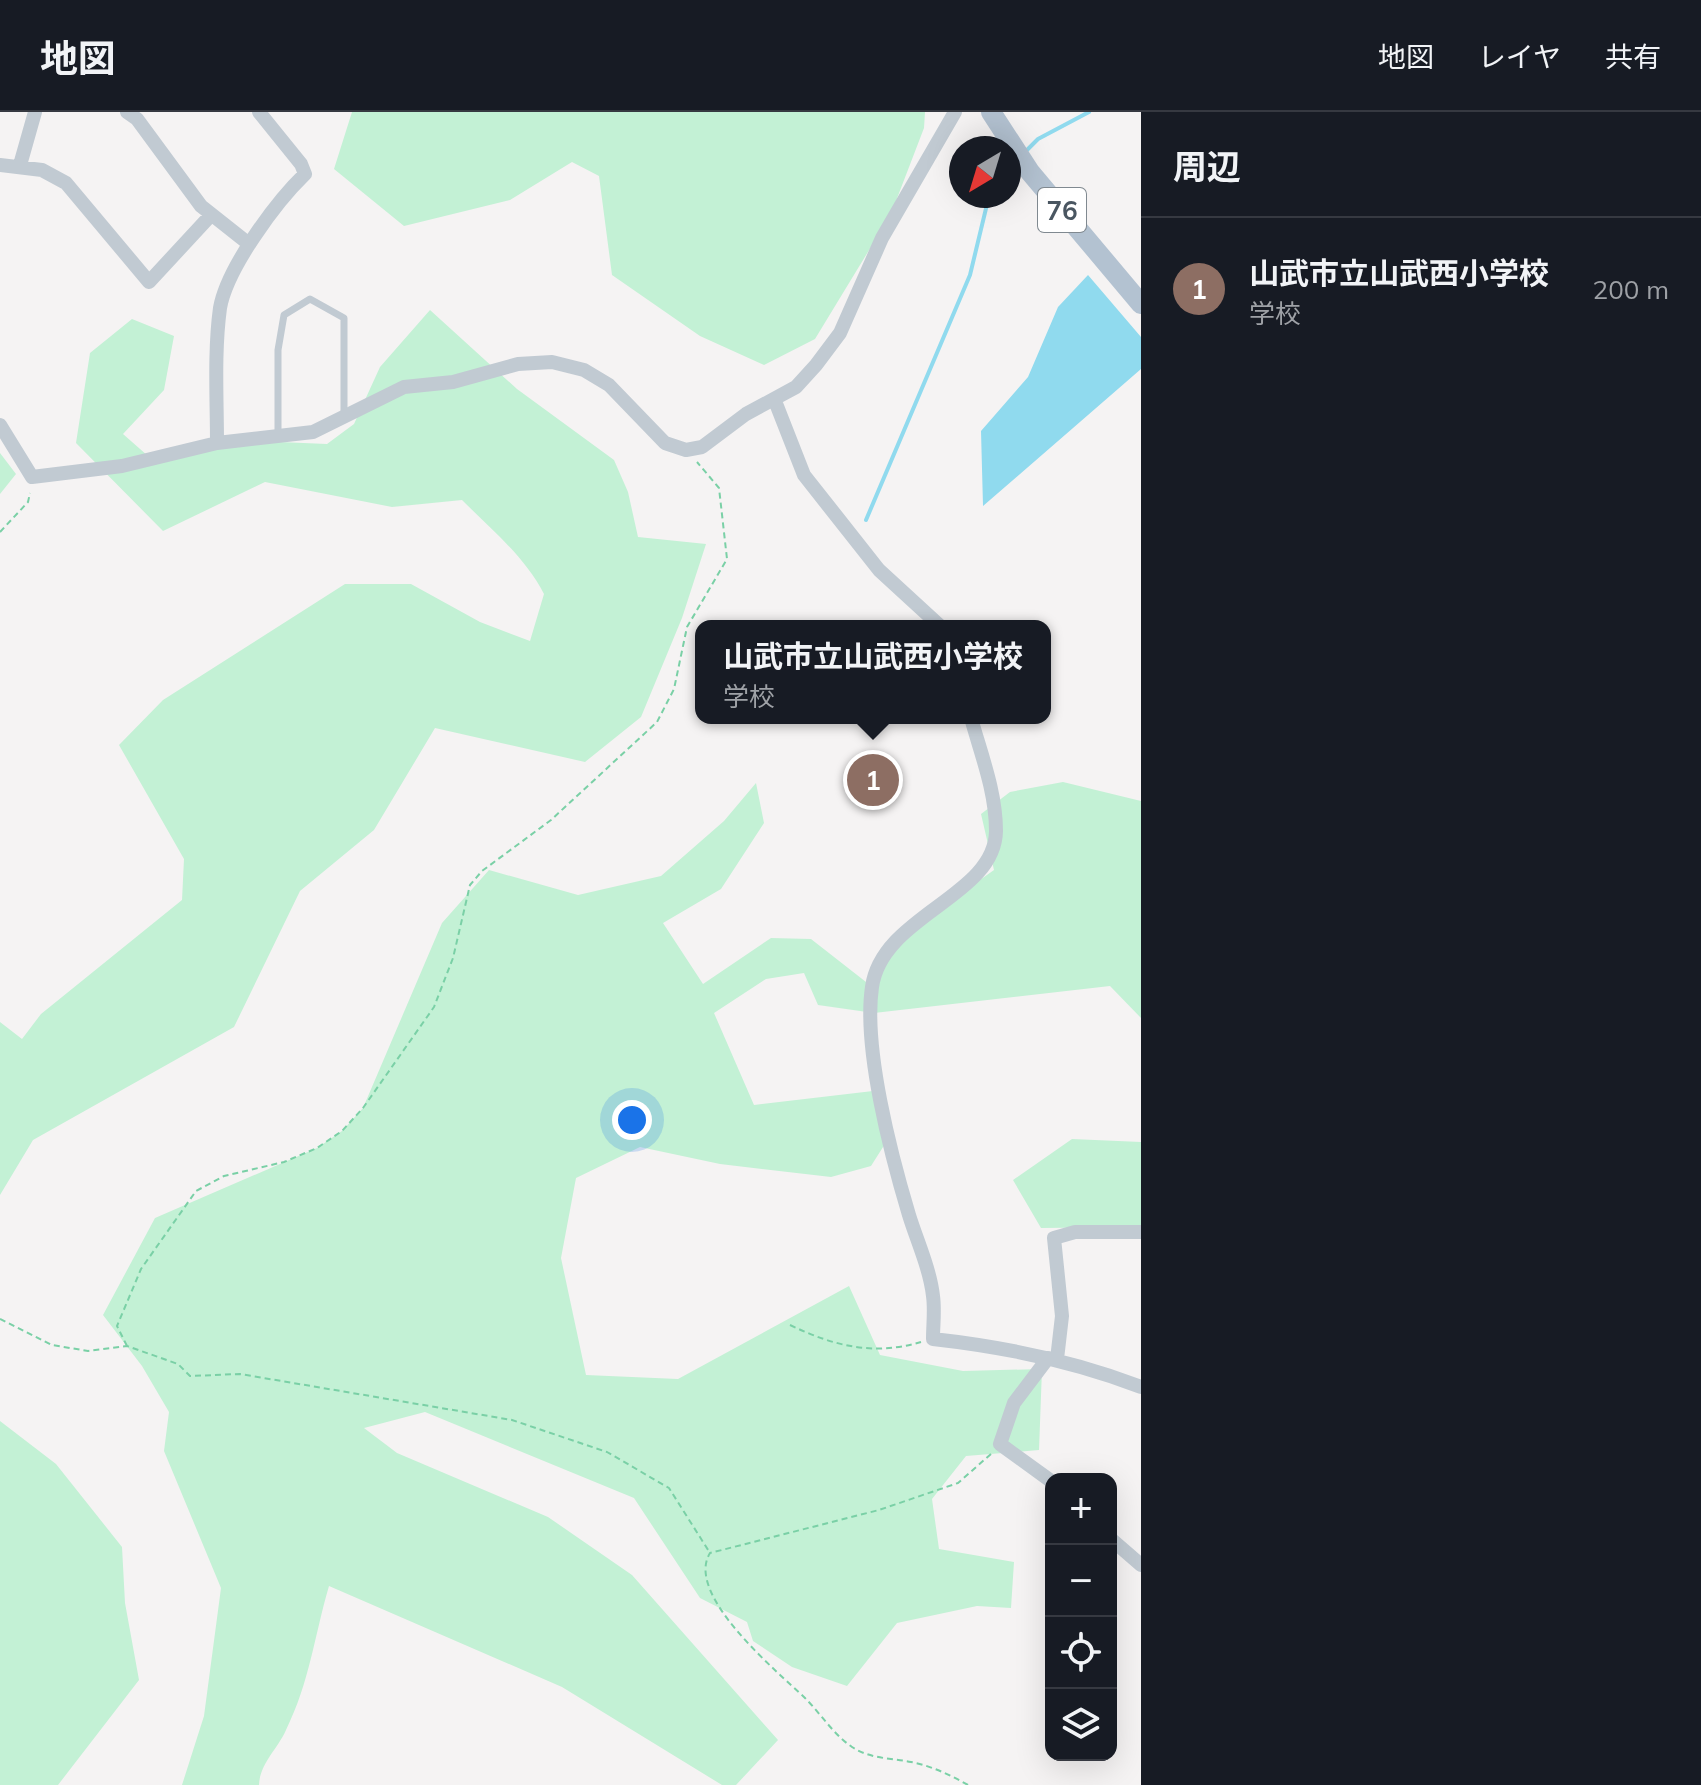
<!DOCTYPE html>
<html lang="ja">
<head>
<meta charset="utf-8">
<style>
  body { margin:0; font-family:Mulish,"Noto Sans JP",sans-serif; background:#242831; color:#f1f3f6 }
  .controls { position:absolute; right:24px; bottom:24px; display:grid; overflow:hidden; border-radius:16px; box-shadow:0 8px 32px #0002 }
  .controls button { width:72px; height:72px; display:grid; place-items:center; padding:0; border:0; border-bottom:2px solid #363941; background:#171b24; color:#f1f3f6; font:40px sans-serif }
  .compass { position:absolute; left:949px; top:24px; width:72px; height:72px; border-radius:50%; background:#171b24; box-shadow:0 8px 32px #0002; rotate:218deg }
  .you { position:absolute; left:632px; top:1008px; width:28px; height:28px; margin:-20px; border:6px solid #fff; border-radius:50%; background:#1a73e8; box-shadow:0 0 0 12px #1a73e833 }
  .badge { display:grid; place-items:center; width:52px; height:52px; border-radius:50%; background:#0b8043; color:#fff; font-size:26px; font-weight:700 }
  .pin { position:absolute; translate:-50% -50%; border:4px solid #fff; box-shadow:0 2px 8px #0006 }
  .popup { position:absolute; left:695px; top:508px; width:356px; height:104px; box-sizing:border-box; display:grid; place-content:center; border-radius:16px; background:#171b24; filter:drop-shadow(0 2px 6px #0005); font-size:26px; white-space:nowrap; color:#9ea1a6 }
  .popup b { font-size:30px; color:#f1f3f6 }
  .popup::after { content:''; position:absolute; left:50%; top:100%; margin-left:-16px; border:16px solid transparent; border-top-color:#171b24 }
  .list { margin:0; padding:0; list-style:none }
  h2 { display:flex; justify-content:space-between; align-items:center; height:104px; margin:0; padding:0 32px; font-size:34px }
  h2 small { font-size:26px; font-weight:400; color:#9ea1a6 }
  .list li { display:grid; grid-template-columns:52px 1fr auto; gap:24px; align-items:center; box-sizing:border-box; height:144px; padding:0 32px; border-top:2px solid #363941 }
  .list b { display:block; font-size:30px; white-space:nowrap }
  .list p { margin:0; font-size:26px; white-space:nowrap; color:#9ea1a6 }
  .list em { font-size:26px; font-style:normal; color:#9ea1a6 }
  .icon { flex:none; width:44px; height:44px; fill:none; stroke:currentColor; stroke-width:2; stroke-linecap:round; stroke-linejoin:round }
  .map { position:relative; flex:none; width:1141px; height:1673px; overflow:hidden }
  header { display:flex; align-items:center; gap:48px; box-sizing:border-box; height:112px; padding:0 40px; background:#171b24; border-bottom:2px solid #363941 }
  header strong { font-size:38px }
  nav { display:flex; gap:44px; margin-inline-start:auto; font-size:28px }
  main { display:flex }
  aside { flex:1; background:#171b24 }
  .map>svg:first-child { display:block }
</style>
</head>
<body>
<header>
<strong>地図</strong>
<nav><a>地図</a><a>レイヤ</a><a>共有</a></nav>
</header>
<main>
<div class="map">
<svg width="1141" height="1673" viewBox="0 0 1141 1673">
  <rect width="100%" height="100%" fill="#f5f3f3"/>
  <path fill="#c3f1d5" d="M352 0H925L924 16 891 102 815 227 764 253 700 224 612 163 599 64 572 50 510 88 404 114 334 57Z
    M430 198 517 277 614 348 628 380 638 425 706 432 682 506 641 605 585 650 435 616 374 718 300 779 234 915 33 1028 0 1083V910L22 927 41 902 182 788 184 747 119 633 163 588 345 472H411L480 510 530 529 544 482C525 445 491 417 462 388L392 395 265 370 163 419 76 331 90 241 132 207 174 224 164 278 123 322 148 344 256 329 327 332 354 312 380 255Z
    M0 341 16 362 0 382Z
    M1063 670 1141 689V906L1110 874 874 901 818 893 804 861 766 867 714 901 754 993 873 979 890 1024 871 1054 831 1065 720 1052 640 1035 576 1066 561 1146 586 1263 678 1267 849 1174 880 1243 963 1259 1042 1257 1039 1338 966 1344 932 1387 939 1437 1014 1450 1011 1496 977 1494 897 1511 847 1574 792 1555 753 1529 747 1510 700 1486 634 1386 425 1300 364 1316 397 1341 548 1405 632 1463 778 1628 736 1673H722L562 1575 329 1474C314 1525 310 1569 286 1618 277 1638 260 1651 259 1673H182L204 1604 221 1476 164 1339 169 1300 142 1254 103 1203 155 1106 317 1036 342 1019 363 996 442 811 489 758 578 783 661 764 724 709 756 671 764 711 721 777 663 811 703 872 771 826 811 827 866 870 905 821 994 758 981 702 1010 680Z
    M1072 1027 1141 1030V1115L1041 1116 1013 1068Z
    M0 1309 56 1352 122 1435 125 1491 139 1568 58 1673H0Z"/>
  <path fill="#90daee" d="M1088 163 1141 225V257L983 394 981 319 1028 265 1058 195Z"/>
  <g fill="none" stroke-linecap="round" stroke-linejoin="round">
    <path stroke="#90daee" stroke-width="4" d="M1025 40 1038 27 1089 0
      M866 408 970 163 989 84"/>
    <path stroke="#7ad0a6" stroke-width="2" stroke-dasharray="6 4" stroke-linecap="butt" d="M0 420 28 390 30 381
      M0 1207 52 1233 88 1239 127 1234 178 1252 190 1264 240 1262 512 1308 607 1340 669 1376 710 1441
      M790 1213C834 1234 873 1244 921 1230
      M127 1234 117 1214 141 1157 196 1079 224 1064 284 1050 317 1036 342 1019 363 996 434 895 453 846 470 773 482 759 551 708 657 610 674 577 687 515 727 447 719 376 697 350
      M968 1673C950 1663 932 1654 911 1650 891 1646 870 1647 852 1635 833 1622 821 1602 805 1586 778 1560 684 1483 710 1441L879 1398 958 1371 991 1342"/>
    <path stroke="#c1cad2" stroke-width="7" d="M278 324V238L284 203 310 187 344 206V303"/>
    <path stroke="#c1cad2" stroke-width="14" d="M127 0 137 7 201 94 249 132
      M0 53 42 58 66 71 149 170 211 103
      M20 53 35 0
      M775 289 804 363 879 458 940 514
      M0 313 32 365 122 354 217 331 313 320 404 275 453 270 518 252 552 250 584 258 609 273 665 331 686 338 702 335 746 302 796 275 816 253 840 221 882 126 955 0
      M217 331C217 287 214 240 220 196 227 156 276 90 305 62L301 52 259 0
      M971 606C981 642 996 680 996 719 995 785 882 803 872 875 863 936 891 1043 909 1103 917 1129 930 1157 933 1184 935 1198 933 1213 933 1227 1005 1235 1074 1249 1141 1275
      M1048 1246 1014 1291 1000 1332 1051 1369
      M1057 1247 1062 1204 1054 1126 1075 1120H1141
      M1111 1427 1141 1453"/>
    <path stroke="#b3c2d1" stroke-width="20" d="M991 0 1030 60 1141 192"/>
  </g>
  <g text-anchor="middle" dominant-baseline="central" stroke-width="7" stroke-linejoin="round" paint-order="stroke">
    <rect fill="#fff" stroke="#808990" stroke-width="2" x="1038" y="76" width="48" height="44" rx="6"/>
    <g font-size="26" font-weight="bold" fill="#4a5661">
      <text x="1062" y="98">76</text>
    </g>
  </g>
</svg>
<div class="controls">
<button>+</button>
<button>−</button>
<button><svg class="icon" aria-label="locate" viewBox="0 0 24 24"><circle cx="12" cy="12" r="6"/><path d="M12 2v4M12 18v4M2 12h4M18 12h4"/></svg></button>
<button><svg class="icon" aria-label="layers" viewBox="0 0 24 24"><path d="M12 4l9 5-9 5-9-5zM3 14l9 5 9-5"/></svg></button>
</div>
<svg class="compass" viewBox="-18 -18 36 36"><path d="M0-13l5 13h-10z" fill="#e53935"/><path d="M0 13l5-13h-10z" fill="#9ea1a6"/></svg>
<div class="you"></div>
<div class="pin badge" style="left:873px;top:668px;background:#8d6e63">1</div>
<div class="popup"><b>山武市立山武西小学校</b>学校</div>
</div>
<aside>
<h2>周辺<small></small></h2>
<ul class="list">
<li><span class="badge" style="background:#8d6e63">1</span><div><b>山武市立山武西小学校</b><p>学校</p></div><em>200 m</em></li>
</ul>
</aside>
</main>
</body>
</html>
